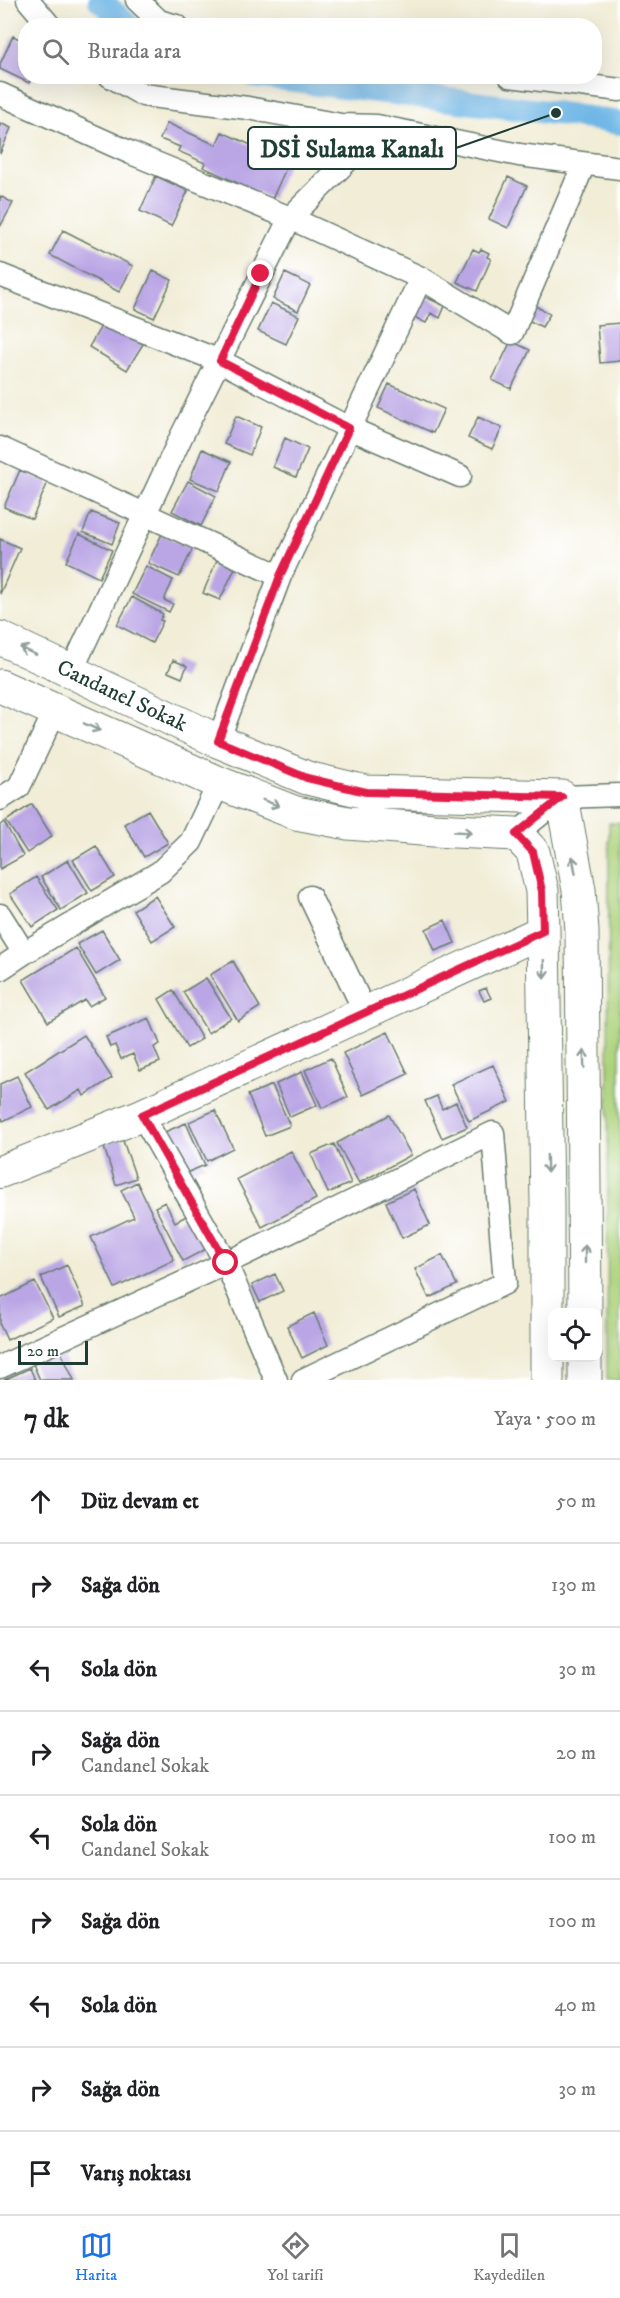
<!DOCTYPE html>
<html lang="tr">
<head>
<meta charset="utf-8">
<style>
  body { margin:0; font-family:"IM FELL DW Pica",serif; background:#f2f2f2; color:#202124 }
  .controls { position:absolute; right:18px; bottom:18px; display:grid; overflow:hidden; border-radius:12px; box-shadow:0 6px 24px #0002 }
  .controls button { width:54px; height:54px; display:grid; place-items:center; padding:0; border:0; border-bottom:2px solid #e0e0e0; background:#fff; color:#202124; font:30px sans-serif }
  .scale { position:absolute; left:18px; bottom:15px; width:70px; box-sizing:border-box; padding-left:6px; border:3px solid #1f3d34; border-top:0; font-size:16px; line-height:21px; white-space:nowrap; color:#1f3d34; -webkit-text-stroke:4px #fff; paint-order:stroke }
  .stop { position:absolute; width:18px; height:18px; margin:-14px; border:4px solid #e11d48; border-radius:50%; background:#fff }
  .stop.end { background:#e11d48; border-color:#fff; box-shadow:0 2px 6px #0008 }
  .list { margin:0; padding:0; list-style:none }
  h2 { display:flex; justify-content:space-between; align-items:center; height:78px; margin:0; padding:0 24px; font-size:26px }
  h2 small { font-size:20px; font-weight:400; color:#757577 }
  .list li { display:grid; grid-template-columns:39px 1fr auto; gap:18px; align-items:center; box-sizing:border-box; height:84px; padding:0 24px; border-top:2px solid #e0e0e0 }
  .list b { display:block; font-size:22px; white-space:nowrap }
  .list p { margin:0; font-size:20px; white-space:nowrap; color:#757577 }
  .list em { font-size:20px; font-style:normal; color:#757577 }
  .icon { flex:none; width:33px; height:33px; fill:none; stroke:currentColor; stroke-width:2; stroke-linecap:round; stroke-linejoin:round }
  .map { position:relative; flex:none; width:620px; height:1380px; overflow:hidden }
  .search { position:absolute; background:#fff; box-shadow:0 6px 24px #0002; left:18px; right:18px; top:18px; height:66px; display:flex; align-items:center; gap:15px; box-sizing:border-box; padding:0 21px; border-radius:24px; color:#757577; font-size:22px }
  .sheet { height:834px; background:#fff }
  nav { display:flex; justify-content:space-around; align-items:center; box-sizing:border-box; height:84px; border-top:2px solid #e0e0e0; background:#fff; font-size:16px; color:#757577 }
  nav a { display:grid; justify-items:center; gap:3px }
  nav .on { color:#1a73e8 }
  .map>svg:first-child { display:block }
</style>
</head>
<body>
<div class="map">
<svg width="620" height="1380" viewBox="0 0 620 1380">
  <rect width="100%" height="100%" fill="#fff"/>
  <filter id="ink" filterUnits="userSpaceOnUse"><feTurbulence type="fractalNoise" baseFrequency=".0167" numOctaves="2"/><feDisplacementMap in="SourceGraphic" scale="12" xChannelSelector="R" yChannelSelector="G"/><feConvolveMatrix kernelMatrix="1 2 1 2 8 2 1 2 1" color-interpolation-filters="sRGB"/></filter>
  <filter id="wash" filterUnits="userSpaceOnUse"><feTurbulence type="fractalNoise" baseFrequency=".008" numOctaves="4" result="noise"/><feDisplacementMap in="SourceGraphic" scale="24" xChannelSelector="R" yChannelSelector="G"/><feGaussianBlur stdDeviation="1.35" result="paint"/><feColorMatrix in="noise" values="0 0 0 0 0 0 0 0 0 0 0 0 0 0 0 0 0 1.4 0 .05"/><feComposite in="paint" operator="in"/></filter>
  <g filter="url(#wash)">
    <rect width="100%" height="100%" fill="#f1edd7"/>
    <path fill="#acd27c" stroke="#668858" stroke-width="1.5" d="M609 823H620V1380H607Z"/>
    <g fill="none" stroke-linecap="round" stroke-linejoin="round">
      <path stroke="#6fb7e6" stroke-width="24" d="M100 0 129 26
        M255 76 556 113 620 123"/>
    </g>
    <g id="blocks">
      <path fill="#baa6e5" d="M13 36 26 42V76H32L29 83 0 69V64Z
        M0 123 11 128 0 154Z
        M167 123 216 145 222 132 289 162 272 199 203 167 205 163 178 151 180 147 160 139Z
        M156 176 188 191 171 226 140 211Z
        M508 177 527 186 508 228 489 219Z
        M0 196 13 203 0 227Z
        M63 230 133 266 119 292 50 255Z
        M473 249 479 252 481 249 489 253 487 257 491 259 477 291 457 282Z
        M153 271 172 280 154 318 135 309Z
        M285 273 310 285 298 311 273 299Z
        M423 296 445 306 440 318 431 313 426 323 414 317Z
        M271 303 299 316 286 344 258 331Z
        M530 303 550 314 542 327 522 317Z
        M104 321 143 344 127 370 89 347Z
        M620 323V361L600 363 597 325Z
        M511 341 530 350 511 389 492 380Z
        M389 384 444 409 433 433 378 408Z
        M236 416 261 427 250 455 224 444Z
        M478 417 502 428 492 449 468 438Z
        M285 438 308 449 296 477 273 467Z
        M202 449 231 462 219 491 190 479Z
        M20 470 48 482 32 519 4 507Z
        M188 481 216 496 201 526 172 511Z
        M91 512 120 523 112 544 83 532Z
        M79 534 112 550 99 578 66 562Z
        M162 534 193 548 179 577 148 563Z
        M0 539 20 548 0 594Z
        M217 560 235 568 220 600 203 593Z
        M146 566 173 580 164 600 173 604 169 612 132 594Z
        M132 597 163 614 160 620 163 621 152 643 117 625Z
        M173 660 187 666 182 678 168 672Z
        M32 804 52 836 27 853 6 821Z
        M148 810 168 843 144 857 124 824Z
        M4 822 23 856 0 869V825Z
        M96 846 115 877 92 891 73 860Z
        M68 860 88 893 61 910 41 877Z
        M36 877 58 910 32 927 10 894Z
        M155 896 175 927 152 941 133 910Z
        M445 920 455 943 435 951 426 929Z
        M102 930 120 960 96 975 77 944Z
        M76 948 105 997 89 1006 85 1000 48 1022 23 980Z
        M233 961 260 1007 238 1021 210 975Z
        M206 978 231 1018 208 1033 183 992Z
        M486 988 491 998 484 1001 479 991Z
        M173 990 202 1039 187 1048 159 999Z
        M149 1018 160 1044 154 1047 160 1062 140 1070 133 1054 121 1059 115 1045 110 1047 106 1037Z
        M388 1032 408 1074 363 1095 343 1053Z
        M84 1035 112 1078 84 1096 81 1090 49 1110 25 1072Z
        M331 1058 348 1097 322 1108 305 1070Z
        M493 1065 510 1102 469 1121 451 1084Z
        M302 1072 317 1105 290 1117 276 1084Z
        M17 1076 32 1107 3 1121 2 1118 0 1119V1084Z
        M272 1085 290 1126 265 1136 248 1095Z
        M437 1096 442 1109 456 1102 467 1127 442 1138 425 1101Z
        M215 1110 233 1148 207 1161 189 1122Z
        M389 1115 411 1155 359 1183 337 1143Z
        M186 1123 205 1165 179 1176 160 1134Z
        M122 1138 136 1178 116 1185 103 1144Z
        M334 1144 351 1183 328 1193 311 1154Z
        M291 1151 316 1199 262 1227 237 1179Z
        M137 1182 174 1260 115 1288 91 1237 134 1217 121 1190Z
        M414 1189 430 1225 402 1238 386 1202Z
        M165 1202 175 1222 192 1213 210 1247 183 1261 155 1207Z
        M442 1255 457 1285 429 1298 415 1269Z
        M67 1265 85 1306 59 1317 41 1277Z
        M275 1274 283 1291 260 1302 252 1285Z
        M35 1282 53 1318 7 1340 0 1325V1299Z
        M314 1313 328 1345 302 1358 287 1326Z
        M61 1352 74 1380H40L33 1364Z
        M30 1368 35 1380H4Z"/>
    </g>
  </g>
  <g filter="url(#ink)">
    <use href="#blocks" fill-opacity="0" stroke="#687b6d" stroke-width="1.5"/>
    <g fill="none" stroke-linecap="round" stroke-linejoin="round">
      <defs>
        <path id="street" d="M28 0 50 26
          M137 0 159 21 177 26
          M110 76 143 95 248 108 341 125 377 126
          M510 76 620 90
          M0 94 131 153 290 218 421 278 512 333 584 164
          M0 275 220 361 349 428 460 476
          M0 448 280 576 421 278
          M71 672 181 437 290 218 346 162 377 126 519 155 620 168
          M218 741 280 576
          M0 799 19 787 55 711
          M516 834 562 797 620 795
          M310 897 365 1012
          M0 915 24 953
          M0 969 24 953 160 872 191 842 219 783
          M142 1115 226 1263 276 1380
          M0 1367 226 1263 493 1133 505 1283 303 1380"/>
        <path id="secondary" d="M0 1172 142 1115 543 931"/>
        <path id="primary" d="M0 638 218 741 307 778 366 792 562 797 579 890 582 931 585 1312
          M0 686 219 783 296 813 348 823 434 830 516 834 533 852 542 891 543 931 547 1206V1380
          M585 1380V1358"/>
      </defs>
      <use href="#street" stroke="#687b6d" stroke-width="25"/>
      <use href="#secondary" stroke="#687b6d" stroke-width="34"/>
      <use href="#primary" stroke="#687b6d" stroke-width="35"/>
      <use href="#street" stroke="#fff" stroke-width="22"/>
      <use href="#secondary" stroke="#fff" stroke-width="32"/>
      <use href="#primary" stroke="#fff" stroke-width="33"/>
    </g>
    <defs><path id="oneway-shaft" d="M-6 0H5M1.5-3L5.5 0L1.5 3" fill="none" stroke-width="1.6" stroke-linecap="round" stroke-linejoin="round" transform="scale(1.5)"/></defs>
    <g stroke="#8f9e9a">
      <use href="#oneway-shaft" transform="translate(28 651) rotate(-155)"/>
      <use href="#oneway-shaft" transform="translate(92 727) rotate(24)"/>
      <use href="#oneway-shaft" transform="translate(271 803) rotate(21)"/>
      <use href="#oneway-shaft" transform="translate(463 832) rotate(3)"/>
      <use href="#oneway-shaft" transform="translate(574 865) rotate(-100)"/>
      <use href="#oneway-shaft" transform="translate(544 969) rotate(89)"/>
      <use href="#oneway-shaft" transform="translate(584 1059) rotate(-91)"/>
      <use href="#oneway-shaft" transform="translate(547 1164) rotate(89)"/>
      <use href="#oneway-shaft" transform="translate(585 1254) rotate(-90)"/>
    </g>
  </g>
  <g fill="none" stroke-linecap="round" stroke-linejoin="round" filter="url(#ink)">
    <path stroke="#e11d48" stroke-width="8" d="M226 1263 142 1115 543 931 542 891 533 852 516 834 562 797 366 792 307 778 218 741 280 576 349 428 220 361 261 274"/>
  </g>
  <g text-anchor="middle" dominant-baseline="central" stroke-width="6" stroke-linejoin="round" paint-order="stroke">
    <g font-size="22" fill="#1f3d34" stroke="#fff">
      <text transform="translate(122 696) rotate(25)">Candanel Sokak</text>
    </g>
  </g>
  <path fill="none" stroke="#1f3d34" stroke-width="2" d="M556 113L456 148"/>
  <circle fill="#1f3d34" stroke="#fff" stroke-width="2" cx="556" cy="113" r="6"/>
  <rect fill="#fff" stroke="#1f3d34" stroke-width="2" x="248" y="127" width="208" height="42" rx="6"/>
  <g font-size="24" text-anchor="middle" font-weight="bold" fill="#1f3d34">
    <text x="352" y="157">DSİ Sulama Kanalı</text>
  </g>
</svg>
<div class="controls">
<button><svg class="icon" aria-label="locate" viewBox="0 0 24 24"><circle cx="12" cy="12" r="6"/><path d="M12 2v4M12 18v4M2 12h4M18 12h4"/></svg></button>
</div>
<div class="scale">20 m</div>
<div class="stop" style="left:226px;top:1263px"></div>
<div class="stop end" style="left:261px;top:274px"></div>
<div class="search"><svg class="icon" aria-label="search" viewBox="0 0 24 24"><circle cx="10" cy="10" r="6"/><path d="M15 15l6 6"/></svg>Burada ara</div>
</div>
<section class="sheet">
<h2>7 dk<small>Yaya · 500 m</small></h2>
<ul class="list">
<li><svg class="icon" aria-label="ahead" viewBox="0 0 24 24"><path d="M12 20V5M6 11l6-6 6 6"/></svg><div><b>Düz devam et</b></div><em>50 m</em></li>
<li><svg class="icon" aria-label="right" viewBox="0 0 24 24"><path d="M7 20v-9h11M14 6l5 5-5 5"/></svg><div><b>Sağa dön</b></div><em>130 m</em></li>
<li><svg class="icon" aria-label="left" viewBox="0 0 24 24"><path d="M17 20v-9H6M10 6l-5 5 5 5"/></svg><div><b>Sola dön</b></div><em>30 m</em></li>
<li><svg class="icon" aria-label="right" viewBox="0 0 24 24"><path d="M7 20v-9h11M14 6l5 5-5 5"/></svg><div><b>Sağa dön</b><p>Candanel Sokak</p></div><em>20 m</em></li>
<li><svg class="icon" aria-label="left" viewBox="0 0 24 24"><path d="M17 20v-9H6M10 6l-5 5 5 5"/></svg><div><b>Sola dön</b><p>Candanel Sokak</p></div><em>100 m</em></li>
<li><svg class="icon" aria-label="right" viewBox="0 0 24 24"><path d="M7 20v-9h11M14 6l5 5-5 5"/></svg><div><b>Sağa dön</b></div><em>100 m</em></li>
<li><svg class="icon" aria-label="left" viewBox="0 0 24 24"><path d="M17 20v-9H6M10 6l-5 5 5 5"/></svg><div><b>Sola dön</b></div><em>40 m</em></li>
<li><svg class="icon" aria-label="right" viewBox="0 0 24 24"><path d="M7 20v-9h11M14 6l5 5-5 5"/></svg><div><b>Sağa dön</b></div><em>30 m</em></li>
<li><svg class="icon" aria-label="arrive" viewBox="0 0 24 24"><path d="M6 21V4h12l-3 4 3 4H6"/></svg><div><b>Varış noktası</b></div></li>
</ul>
</section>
<nav>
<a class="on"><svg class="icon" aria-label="map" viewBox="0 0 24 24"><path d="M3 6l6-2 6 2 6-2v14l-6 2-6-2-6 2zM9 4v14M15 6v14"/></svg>Harita</a>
<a><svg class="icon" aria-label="directions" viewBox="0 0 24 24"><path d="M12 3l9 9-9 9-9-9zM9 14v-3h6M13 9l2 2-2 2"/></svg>Yol tarifi</a>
<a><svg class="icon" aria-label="saved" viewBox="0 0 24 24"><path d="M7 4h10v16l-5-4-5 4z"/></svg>Kaydedilen</a>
</nav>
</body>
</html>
